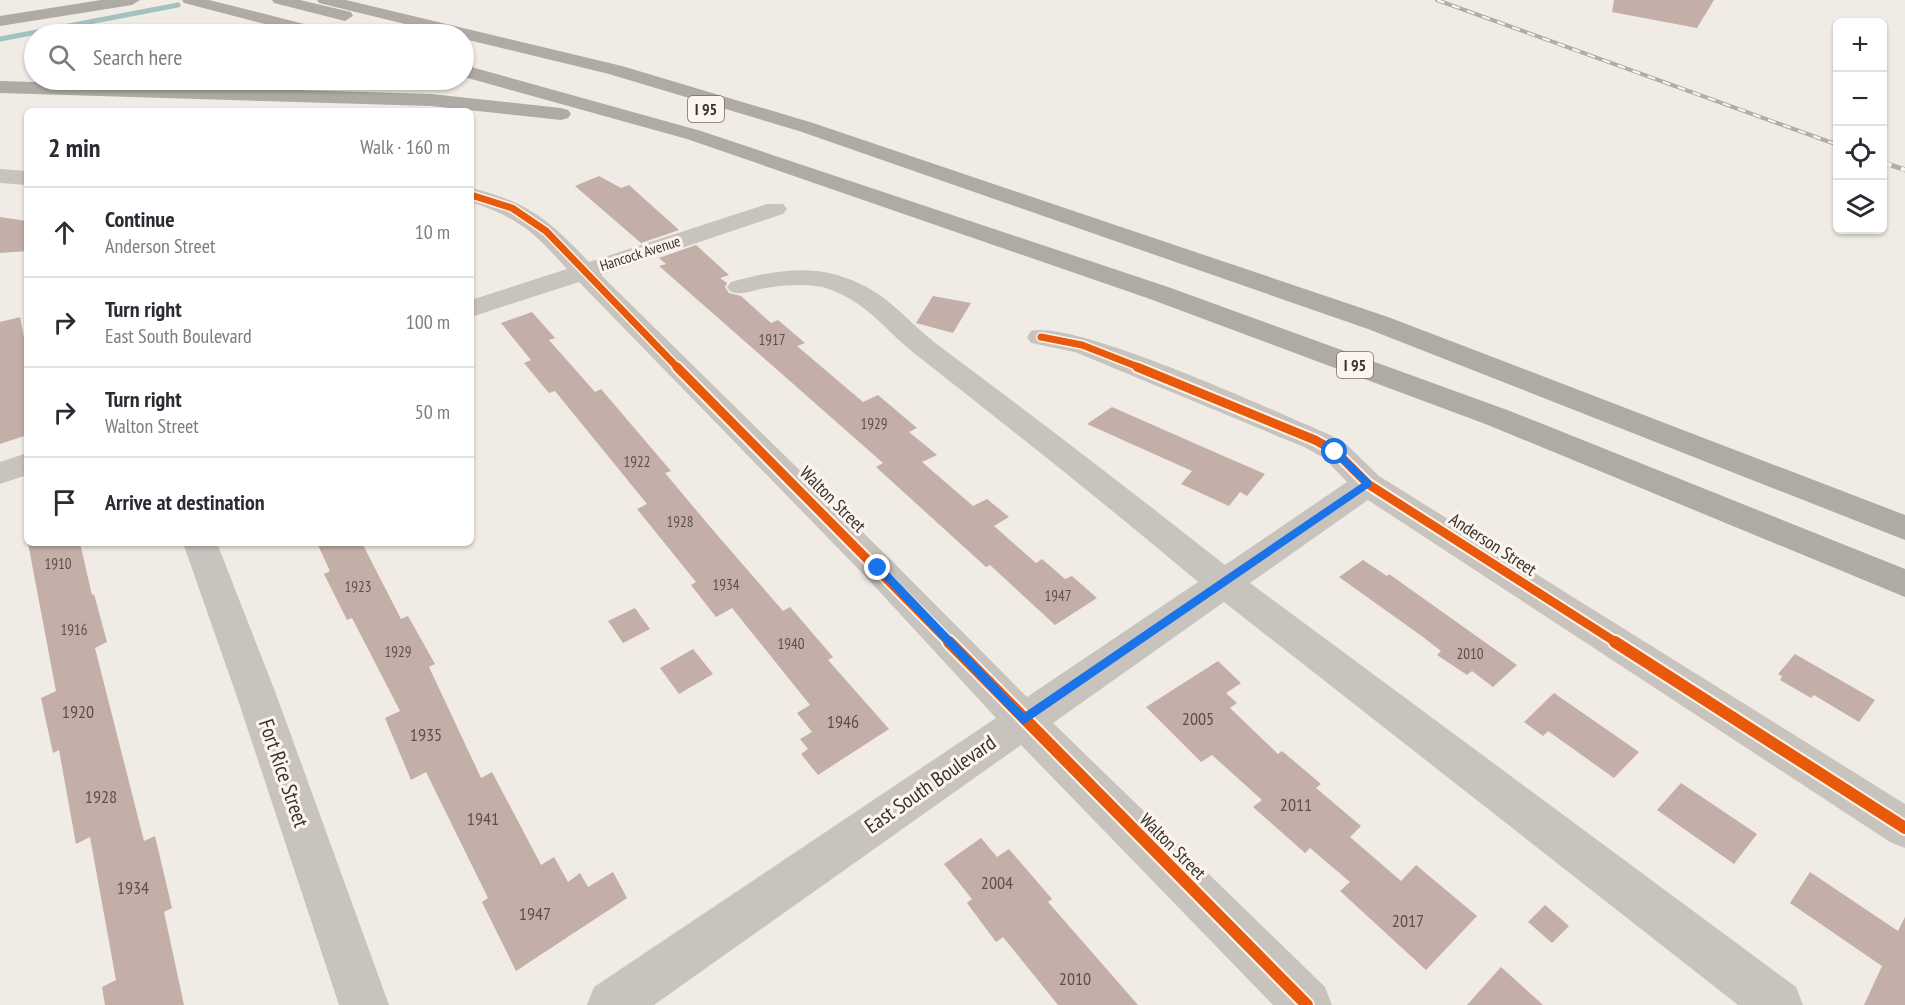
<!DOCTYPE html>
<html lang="en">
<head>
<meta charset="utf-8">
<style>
  body { margin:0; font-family:"PT Sans Narrow",sans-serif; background:#f7f7f7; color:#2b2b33 }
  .controls { position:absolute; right:18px; top:18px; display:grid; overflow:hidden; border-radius:9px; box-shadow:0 2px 4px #0004 }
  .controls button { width:54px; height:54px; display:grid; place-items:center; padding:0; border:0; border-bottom:2px solid #e1e1e2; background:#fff; color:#2b2b33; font:30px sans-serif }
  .stop { position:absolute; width:18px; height:18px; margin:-14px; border:4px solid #1a73e8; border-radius:50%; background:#fff }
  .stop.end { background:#1a73e8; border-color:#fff; box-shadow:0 2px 6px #0008 }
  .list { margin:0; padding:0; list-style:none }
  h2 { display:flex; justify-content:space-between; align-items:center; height:78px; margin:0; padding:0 24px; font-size:26px }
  h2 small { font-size:20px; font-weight:400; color:#7c7c81 }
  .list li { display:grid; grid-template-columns:39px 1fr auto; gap:18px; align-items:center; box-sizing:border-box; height:90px; padding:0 24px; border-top:2px solid #e1e1e2 }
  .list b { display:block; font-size:22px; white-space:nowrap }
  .list p { margin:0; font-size:20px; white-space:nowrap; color:#7c7c81 }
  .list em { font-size:20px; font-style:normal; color:#7c7c81 }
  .icon { flex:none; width:33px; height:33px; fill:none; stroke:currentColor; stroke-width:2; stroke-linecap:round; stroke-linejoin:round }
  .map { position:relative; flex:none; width:1905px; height:1005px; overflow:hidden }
  .search { position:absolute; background:#fff; box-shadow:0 2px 4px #0004; left:24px; top:24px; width:450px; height:66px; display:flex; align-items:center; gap:15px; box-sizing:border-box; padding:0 21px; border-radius:33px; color:#7c7c81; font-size:22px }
  .panel { position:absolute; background:#fff; box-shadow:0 2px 4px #0004; left:24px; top:108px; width:450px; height:438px; border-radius:9px }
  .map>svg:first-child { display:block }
</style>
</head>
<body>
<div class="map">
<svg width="1905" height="1005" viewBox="0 0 1905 1005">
  <rect width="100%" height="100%" fill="#f0ebe5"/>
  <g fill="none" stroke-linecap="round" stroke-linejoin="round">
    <path stroke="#a1c2c1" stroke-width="5" d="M0 39 178 5"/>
  </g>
  <path fill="#c3afa7" d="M1614 0H1714L1697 28 1612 12Z
    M599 176 621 188 629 185 679 230 641 243 575 186Z
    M0 217 27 221V251L0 253Z
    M696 245 729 275 720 278 727 283 725 287 729 293 741 296 771 323 778 320 805 343 797 346 863 402 878 395 917 428 909 432 937 455 922 462 973 506 987 499 1009 517 994 526 1036 563 1042 559 1065 579 1072 576 1097 598 1055 625 990 565 986 567 876 467 883 463 659 266 666 264 659 258Z
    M933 296 971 303 953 333 916 323Z
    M532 312 555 338 549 340 595 392 601 389 671 471 665 473 712 529 783 611 790 607 833 657 828 660 889 729 818 775 801 754 808 749 800 739 812 732 797 713 810 705 732 608 716 617 691 585 696 582 637 509 647 504 555 391 549 393 524 363 531 360 501 323Z
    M20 317 27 353V435L0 444V322Z
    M1112 407 1212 451 1265 474 1247 496 1240 492 1229 506 1181 484 1192 471 1087 424Z
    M28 543H80L92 595 94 594 107 642 95 648 144 841 155 836 172 908 164 912 184 1005H105L102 987 116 980 90 837 76 844 59 750 53 753 41 698 56 691Z
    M317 543H362L401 619 408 616 435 664 429 667 481 778 492 772 541 865 554 857 568 882 580 873 588 887 613 872 627 898 516 971 482 902 488 898 426 772 411 780 385 718 400 711 352 618 347 620 324 574 330 571Z
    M1363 560 1387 576 1389 574 1517 665 1493 687 1472 671 1467 675 1437 655 1441 651 1423 637 1339 577Z
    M635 608 650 629 623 643 608 621Z
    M693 649 713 674 679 694 660 668Z
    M1795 654 1875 700 1859 722 1814 695 1811 698 1780 680 1782 676 1778 674Z
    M1218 661 1241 683 1226 693 1237 703 1230 708 1278 754 1282 751 1321 784 1316 788 1361 826 1350 837 1401 881 1416 865 1477 916 1426 970 1340 891 1350 882 1310 848 1305 853 1253 807 1262 800 1212 755 1201 762 1146 707Z
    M1554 693 1639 752 1614 778 1548 731 1543 736 1524 722Z
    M1681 783 1757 834 1734 864 1657 810Z
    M981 838 997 857 1009 849 1052 899 1048 902 1138 1005H1058L1003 937 996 942 967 903 972 899 944 864Z
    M1810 872 1898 931 1905 917V1005H1864L1882 966 1790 903Z
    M1545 905 1569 926 1552 943 1528 922Z
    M1501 967 1543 1005H1467Z"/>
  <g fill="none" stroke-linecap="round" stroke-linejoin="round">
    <path fill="#c9c3be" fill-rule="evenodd" d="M0 169 27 171V185L0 183Z
      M471 188C528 202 549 220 589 262L767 204H783L787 209 783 214 601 275 890 559 1027 697 1198 582C1107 505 1013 431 919 357 886 332 870 304 829 289 811 283 784 285 766 288 753 290 744 296 731 292L727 287 731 282C767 272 807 264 843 277 887 291 904 319 938 345 1035 417 1130 490 1225 565L1347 482 1324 458 1304 447 1075 352 1031 343 1027 337 1031 331C1076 320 1274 411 1326 433L1346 444 1379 476 1905 804V848L1890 842 1368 500 1250 583 1796 987 1803 1005H1738L1224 602 1053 723 1325 987 1332 1005H1273L1021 745 654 1005H587L594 987 996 718 866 577 579 282 471 317V300L567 269C534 232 519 218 471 202Z
      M27 453V475L0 484V462Z
      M183 543H217L276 694 389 1005H339L236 694Z"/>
    <path fill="#afaaa4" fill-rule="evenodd" d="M101 0H140L132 5 0 26V16Z
      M182 0H209L316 27 319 31 316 34H303L184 3Z
      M272 0H300L351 12 353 16 345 21 274 3Z
      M317 0H346L622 66 813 123 1388 317 1905 515V540L1368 329 799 131 609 74 464 39V34H446L319 3Z
      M464 65 701 131 1168 287 1510 411 1905 569V597L1488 425 1150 299 687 139 464 77Z
      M0 81 431 94 561 108 568 110 571 114 568 118 561 120 431 106 0 93Z"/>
    <defs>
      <path id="rail-far1" d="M1437 0 1838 145"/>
      <path id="rail" d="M1882 162 1905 170"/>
    </defs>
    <use href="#rail-far1" stroke="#b1aca8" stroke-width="4"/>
    <use href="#rail" stroke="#b1aca8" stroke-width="5"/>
    <use href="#rail-far1" stroke="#fbf5ee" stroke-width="2" stroke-dasharray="8" stroke-linecap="butt"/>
    <use href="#rail" stroke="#fbf5ee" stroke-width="4" stroke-dasharray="10" stroke-linecap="butt"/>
    <defs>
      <path id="cycleway-far2" d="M471 195 512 208 546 231 678 368
        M1041 337 1082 345 1141 368"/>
      <path id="cycleway-far1" d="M677 367 950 643
        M1137 367 1315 440 1335 451 1368 484 1617 643"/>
      <path id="cycleway" d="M949 642 1307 1005
        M1615 642 1905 828"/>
    </defs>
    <use href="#cycleway-far2" stroke="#fbf5ee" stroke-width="10"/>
    <use href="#cycleway-far1" stroke="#fbf5ee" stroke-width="13"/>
    <use href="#cycleway" stroke="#fbf5ee" stroke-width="16"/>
    <use href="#cycleway-far2" stroke="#e8590c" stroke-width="7"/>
    <use href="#cycleway-far1" stroke="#e8590c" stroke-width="9"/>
    <use href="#cycleway" stroke="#e8590c" stroke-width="12"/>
  </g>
  <path fill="#1a73e8" d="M1332 449H1338L1371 481V486L1023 725 873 568 878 564 882 565 1024 713 1362 483 1332 454Z"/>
  <g text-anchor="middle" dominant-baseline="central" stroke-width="6" stroke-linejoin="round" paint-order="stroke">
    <g font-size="15" fill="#3b302b" stroke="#fbf5ee">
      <text transform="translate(640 253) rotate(-18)">Hancock Avenue</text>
    </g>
    <g font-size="15" fill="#5d504a">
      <text x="772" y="339">1917</text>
      <text x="874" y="423">1929</text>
      <text x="637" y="461">1922</text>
      <text x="680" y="521">1928</text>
      <text x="58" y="563">1910</text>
      <text x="726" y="584">1934</text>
      <text x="358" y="586">1923</text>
      <text x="1058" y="595">1947</text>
      <text x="74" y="629">1916</text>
      <text x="791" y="643">1940</text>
      <text x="398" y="651">1929</text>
      <text x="1470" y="653">2010</text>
    </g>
    <g fill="#fbf5ee" stroke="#756b66" stroke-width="1.5">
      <rect x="688" y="96" width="36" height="26" rx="4.5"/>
      <rect x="1337" y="352" width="36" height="26" rx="4.5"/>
    </g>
    <g font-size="16" font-weight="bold" fill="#3b302b">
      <text x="706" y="109">I 95</text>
      <text x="1355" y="365">I 95</text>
    </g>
    <g font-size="18" fill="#3b302b" stroke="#fbf5ee">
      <text transform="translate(833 499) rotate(45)">Walton Street</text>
      <text transform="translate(1493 544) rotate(33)">Anderson Street</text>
      <text transform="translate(1173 846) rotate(45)">Walton Street</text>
    </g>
    <g font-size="18" fill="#5d504a">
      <text x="78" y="711">1920</text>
      <text x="1198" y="718">2005</text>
      <text x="843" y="721">1946</text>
      <text x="426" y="734">1935</text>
      <text x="101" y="796">1928</text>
      <text x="1296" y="804">2011</text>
      <text x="483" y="818">1941</text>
      <text x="997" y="882">2004</text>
      <text x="133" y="887">1934</text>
      <text x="535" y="913">1947</text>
      <text x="1408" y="920">2017</text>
      <text x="1075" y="978">2010</text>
    </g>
    <g font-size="21" fill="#3b302b" stroke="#fbf5ee">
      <text transform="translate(284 773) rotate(71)">Fort Rice Street</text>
      <text transform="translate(930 784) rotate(-35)">East South Boulevard</text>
    </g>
  </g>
</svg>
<div class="controls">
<button>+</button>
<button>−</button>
<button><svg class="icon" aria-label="locate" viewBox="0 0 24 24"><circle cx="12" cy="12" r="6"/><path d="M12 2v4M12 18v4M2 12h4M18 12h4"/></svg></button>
<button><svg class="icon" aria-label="layers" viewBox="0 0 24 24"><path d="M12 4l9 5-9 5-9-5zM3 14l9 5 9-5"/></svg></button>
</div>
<div class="stop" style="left:1335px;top:452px"></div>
<div class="stop end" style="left:878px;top:568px"></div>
<div class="search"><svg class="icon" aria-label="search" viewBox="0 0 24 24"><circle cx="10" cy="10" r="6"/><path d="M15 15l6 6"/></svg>Search here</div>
<section class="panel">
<h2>2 min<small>Walk · 160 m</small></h2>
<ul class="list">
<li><svg class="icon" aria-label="ahead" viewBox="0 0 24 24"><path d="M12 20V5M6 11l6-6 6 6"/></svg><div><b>Continue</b><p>Anderson Street</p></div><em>10 m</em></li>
<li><svg class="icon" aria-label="right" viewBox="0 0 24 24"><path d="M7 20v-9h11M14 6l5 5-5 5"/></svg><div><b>Turn right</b><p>East South Boulevard</p></div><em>100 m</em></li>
<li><svg class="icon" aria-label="right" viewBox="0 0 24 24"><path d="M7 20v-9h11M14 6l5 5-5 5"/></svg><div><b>Turn right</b><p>Walton Street</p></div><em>50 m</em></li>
<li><svg class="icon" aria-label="arrive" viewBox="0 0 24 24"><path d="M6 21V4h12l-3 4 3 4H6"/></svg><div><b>Arrive at destination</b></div></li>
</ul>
</section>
</div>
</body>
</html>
